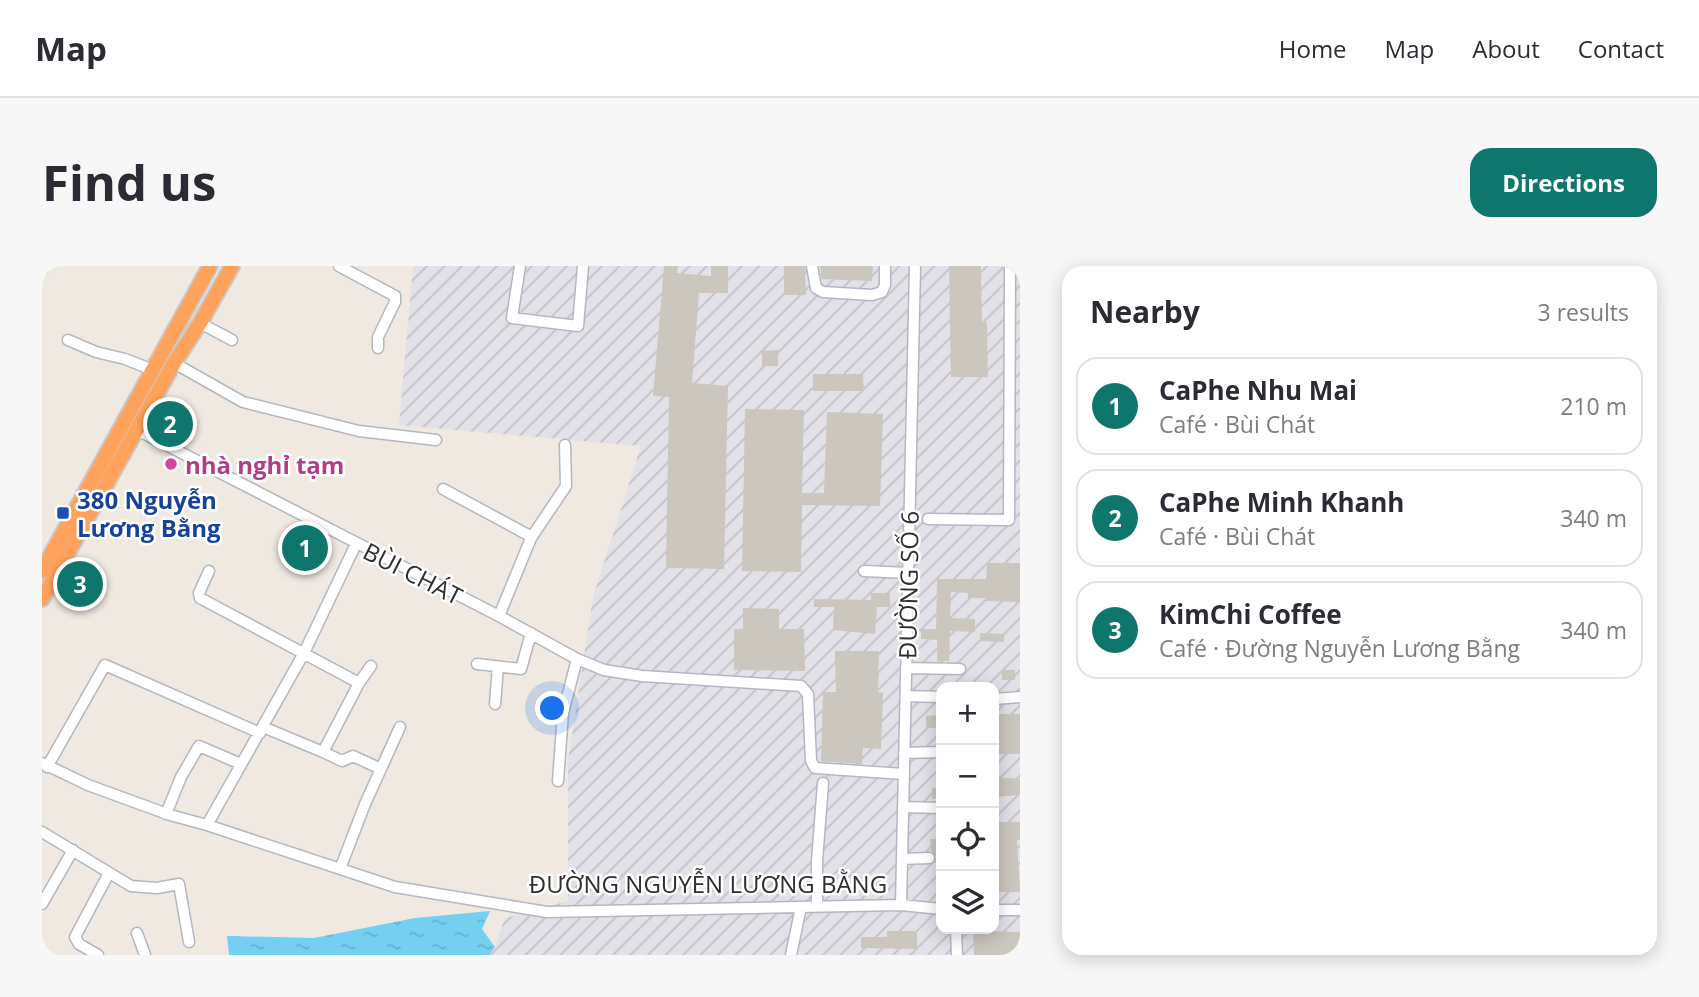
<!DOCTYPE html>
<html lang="en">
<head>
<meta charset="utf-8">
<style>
  body { margin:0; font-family:"Open Sans",sans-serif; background:#f7f7f7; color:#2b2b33 }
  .controls { position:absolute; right:21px; bottom:21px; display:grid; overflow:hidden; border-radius:14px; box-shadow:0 4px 18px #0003 }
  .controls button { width:63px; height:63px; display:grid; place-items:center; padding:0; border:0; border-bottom:2px solid #e1e1e2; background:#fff; color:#2b2b33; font:35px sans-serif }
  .you { position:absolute; left:511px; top:443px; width:24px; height:24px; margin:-18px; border:5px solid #fff; border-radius:50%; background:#1a73e8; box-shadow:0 0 0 10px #1a73e833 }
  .badge { display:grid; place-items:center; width:46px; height:46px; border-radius:50%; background:#0f766e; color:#fff; font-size:23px; font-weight:700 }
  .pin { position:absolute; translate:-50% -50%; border:4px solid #fff; box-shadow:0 2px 7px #0006 }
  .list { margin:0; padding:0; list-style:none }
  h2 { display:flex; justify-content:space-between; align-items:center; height:91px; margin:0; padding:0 28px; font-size:30px }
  h2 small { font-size:23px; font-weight:400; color:#7c7c81 }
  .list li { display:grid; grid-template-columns:46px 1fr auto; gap:21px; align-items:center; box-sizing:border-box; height:98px; margin:0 14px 14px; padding:0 14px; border:2px solid #e1e1e2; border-radius:21px }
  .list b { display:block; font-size:26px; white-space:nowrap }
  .list p { margin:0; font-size:23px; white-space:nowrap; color:#7c7c81 }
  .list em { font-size:23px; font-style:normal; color:#7c7c81 }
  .icon { flex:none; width:38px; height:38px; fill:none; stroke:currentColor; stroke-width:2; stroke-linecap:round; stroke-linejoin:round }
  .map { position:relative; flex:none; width:978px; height:689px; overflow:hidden; border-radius:21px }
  header { display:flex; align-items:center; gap:42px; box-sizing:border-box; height:98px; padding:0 35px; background:#fff; border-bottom:2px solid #e1e1e2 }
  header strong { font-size:33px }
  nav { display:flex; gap:38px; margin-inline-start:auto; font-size:24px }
  .intro { display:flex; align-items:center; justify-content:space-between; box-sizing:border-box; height:168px; padding:0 42px }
  h1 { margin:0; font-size:49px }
  .button { padding:18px 32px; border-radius:21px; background:#0f766e; color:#fff; font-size:24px; font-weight:700 }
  main { display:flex; gap:42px; padding:0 42px }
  aside { flex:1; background:#fff; border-radius:21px; box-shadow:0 4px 18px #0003 }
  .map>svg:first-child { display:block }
</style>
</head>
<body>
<header>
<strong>Map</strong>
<nav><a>Home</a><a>Map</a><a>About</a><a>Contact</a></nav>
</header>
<div class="intro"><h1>Find us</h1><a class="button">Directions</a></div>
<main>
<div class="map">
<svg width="978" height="689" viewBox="0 0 978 689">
  <defs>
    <pattern id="industrial-furrows" width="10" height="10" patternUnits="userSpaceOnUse" patternTransform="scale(1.75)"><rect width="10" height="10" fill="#e3e1e8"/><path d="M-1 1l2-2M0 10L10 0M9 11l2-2" fill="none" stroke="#c3c1c7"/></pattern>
    <pattern id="water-ripples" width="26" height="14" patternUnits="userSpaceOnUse" patternTransform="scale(1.75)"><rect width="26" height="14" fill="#75cff0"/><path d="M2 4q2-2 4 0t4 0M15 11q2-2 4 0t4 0" fill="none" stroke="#66b2ce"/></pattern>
  </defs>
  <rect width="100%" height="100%" fill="#efe9e1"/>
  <path fill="url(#industrial-furrows)" fill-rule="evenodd" d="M371 0H978V689H447L453 681 463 652 526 635V495L551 331 599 180 357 159ZM899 421H952V663H899Z"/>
  <path fill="url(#water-ripples)" d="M448 645 440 663 453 681 447 689H187L185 670 272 672 373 652Z"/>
  <path fill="#cbc7bf" d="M622 0H636L635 7 669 10V0H686V27H657L650 117 686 120 682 303 624 302 627 131 611 130Z
    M742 0H763L764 29H742Z
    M778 0H831L830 15 780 13Z
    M907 0H939L940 56H945L946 111H909Z
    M736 84V100H720V85Z
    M771 108H821L822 125H771Z
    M703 143 762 144 760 227H782L785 146 841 148 838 240 760 239 759 306 700 305Z
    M945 297H978V336L944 335V332H926V327L909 326 908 352 933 353V366L908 365 907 395H895V374L879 373V363H894L895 313H944Z
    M829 327H848V341H835L833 368 791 364 792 341H772V333L829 334Z
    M701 342 737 343V363H762L763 405 692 404V363H701Z
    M938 367 962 368V376L938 375Z
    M793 385H837L836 426 841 427 839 483 821 482 820 498 779 495 781 426H794Z
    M960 404H973V414H960Z
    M952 448H978V488H952Z
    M899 449V462H884V450Z
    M952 511 978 513V529L952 531Z
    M899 521V532L890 533V522Z
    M952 556H978V574H975L978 626H952Z
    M888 573H899V597H892L894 591 889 585Z
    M845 665H875V683L819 682V671H845Z
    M940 665 978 666V689H932L931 666Z"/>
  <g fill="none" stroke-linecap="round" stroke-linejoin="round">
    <defs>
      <path id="minor" d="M297 0 353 30V36L336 71V82
        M478 0 470 52 536 60 541 0
        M770 0 774 22 781 26 830 29 840 26 843 19V0
        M0 4 2 0
        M158 57 190 74
        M26 74 54 86 83 93 111 104
        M132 97 201 136 317 165 394 174
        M95 164 457 350 535 393 562 404 600 410 759 420 766 428 769 495 773 502 862 508
        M401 223 490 271
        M886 253 967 254 968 0
        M167 305 157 327 158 332 317 417 281 486 221 461
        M822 305 866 307
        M457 350 489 272 524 220 523 179
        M435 398 479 403 489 367
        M864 402 918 403
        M317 417 329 400
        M864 430 899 431
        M952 433 978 431
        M453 438 456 401
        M281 486 300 495 311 490 339 503
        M862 487 899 486
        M0 497 46 519 128 549 165 559 353 621 505 646 859 639 899 643
        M5 501 63 399 218 467
        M516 515 521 447 535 393
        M861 541 899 542
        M124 548 139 511 157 480 199 498
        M165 559 262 387 314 278
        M0 566 89 620 115 622 137 618 147 676
        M860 593 887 592
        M298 603 323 538 358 461
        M0 638 31 584
        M859 639 873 0
        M775 641V595L781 517
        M952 644H978
        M914 663 915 689
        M95 667 103 689
        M56 689 37 678 33 671 67 607
        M749 689 759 641"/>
      <path id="highway" d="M0 305 168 0
        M0 333 132 97 158 57 190 0"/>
    </defs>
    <use href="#minor" stroke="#b4b7c1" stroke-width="13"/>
    <use href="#highway" stroke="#c9c9c9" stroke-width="18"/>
    <use href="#minor" stroke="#fff" stroke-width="10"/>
    <use href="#highway" stroke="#ffa35c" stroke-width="14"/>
  </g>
  <circle fill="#d1479c" stroke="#fff" stroke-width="2.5" cx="129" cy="198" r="7"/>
  <rect fill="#1a4fb4" stroke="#fff" stroke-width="2.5" x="14" y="240" width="14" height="14" rx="3.5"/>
  <g text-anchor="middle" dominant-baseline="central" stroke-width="5" stroke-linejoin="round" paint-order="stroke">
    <g font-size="24" font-weight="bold" fill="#b23c85" stroke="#fff" text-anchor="start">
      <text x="143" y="198">nhà nghỉ tạm</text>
    </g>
    <g font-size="24" font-weight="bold" fill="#164399" stroke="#fff" text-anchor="start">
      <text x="35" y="233">380 Nguyễn<tspan x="35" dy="28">Lương Bằng</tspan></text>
    </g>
    <g font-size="24" fill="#2e2e2e" stroke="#fff">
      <text transform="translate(371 307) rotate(27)">BÙI CHÁT</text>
      <text transform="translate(866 319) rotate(-89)">ĐƯỜNG SỐ 6</text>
      <text x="666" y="617">ĐƯỜNG NGUYỄN LƯƠNG BẰNG</text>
    </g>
  </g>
</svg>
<div class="controls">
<button>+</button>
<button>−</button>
<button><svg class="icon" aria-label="locate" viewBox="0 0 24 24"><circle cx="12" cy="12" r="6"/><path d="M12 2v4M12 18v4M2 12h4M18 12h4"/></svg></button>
<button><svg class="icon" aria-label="layers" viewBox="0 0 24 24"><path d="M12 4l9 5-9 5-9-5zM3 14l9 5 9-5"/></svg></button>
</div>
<div class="you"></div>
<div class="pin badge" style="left:263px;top:282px">1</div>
<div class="pin badge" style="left:128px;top:158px">2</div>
<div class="pin badge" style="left:38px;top:318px">3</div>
</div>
<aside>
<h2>Nearby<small>3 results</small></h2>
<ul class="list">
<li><span class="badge">1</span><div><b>CaPhe Nhu Mai</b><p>Café · Bùi Chát</p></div><em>210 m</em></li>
<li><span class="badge">2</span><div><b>CaPhe Minh Khanh</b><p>Café · Bùi Chát</p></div><em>340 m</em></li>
<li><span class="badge">3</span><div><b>KimChi Coffee</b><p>Café · Đường Nguyễn Lương Bằng</p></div><em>340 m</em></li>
</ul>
</aside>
</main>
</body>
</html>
